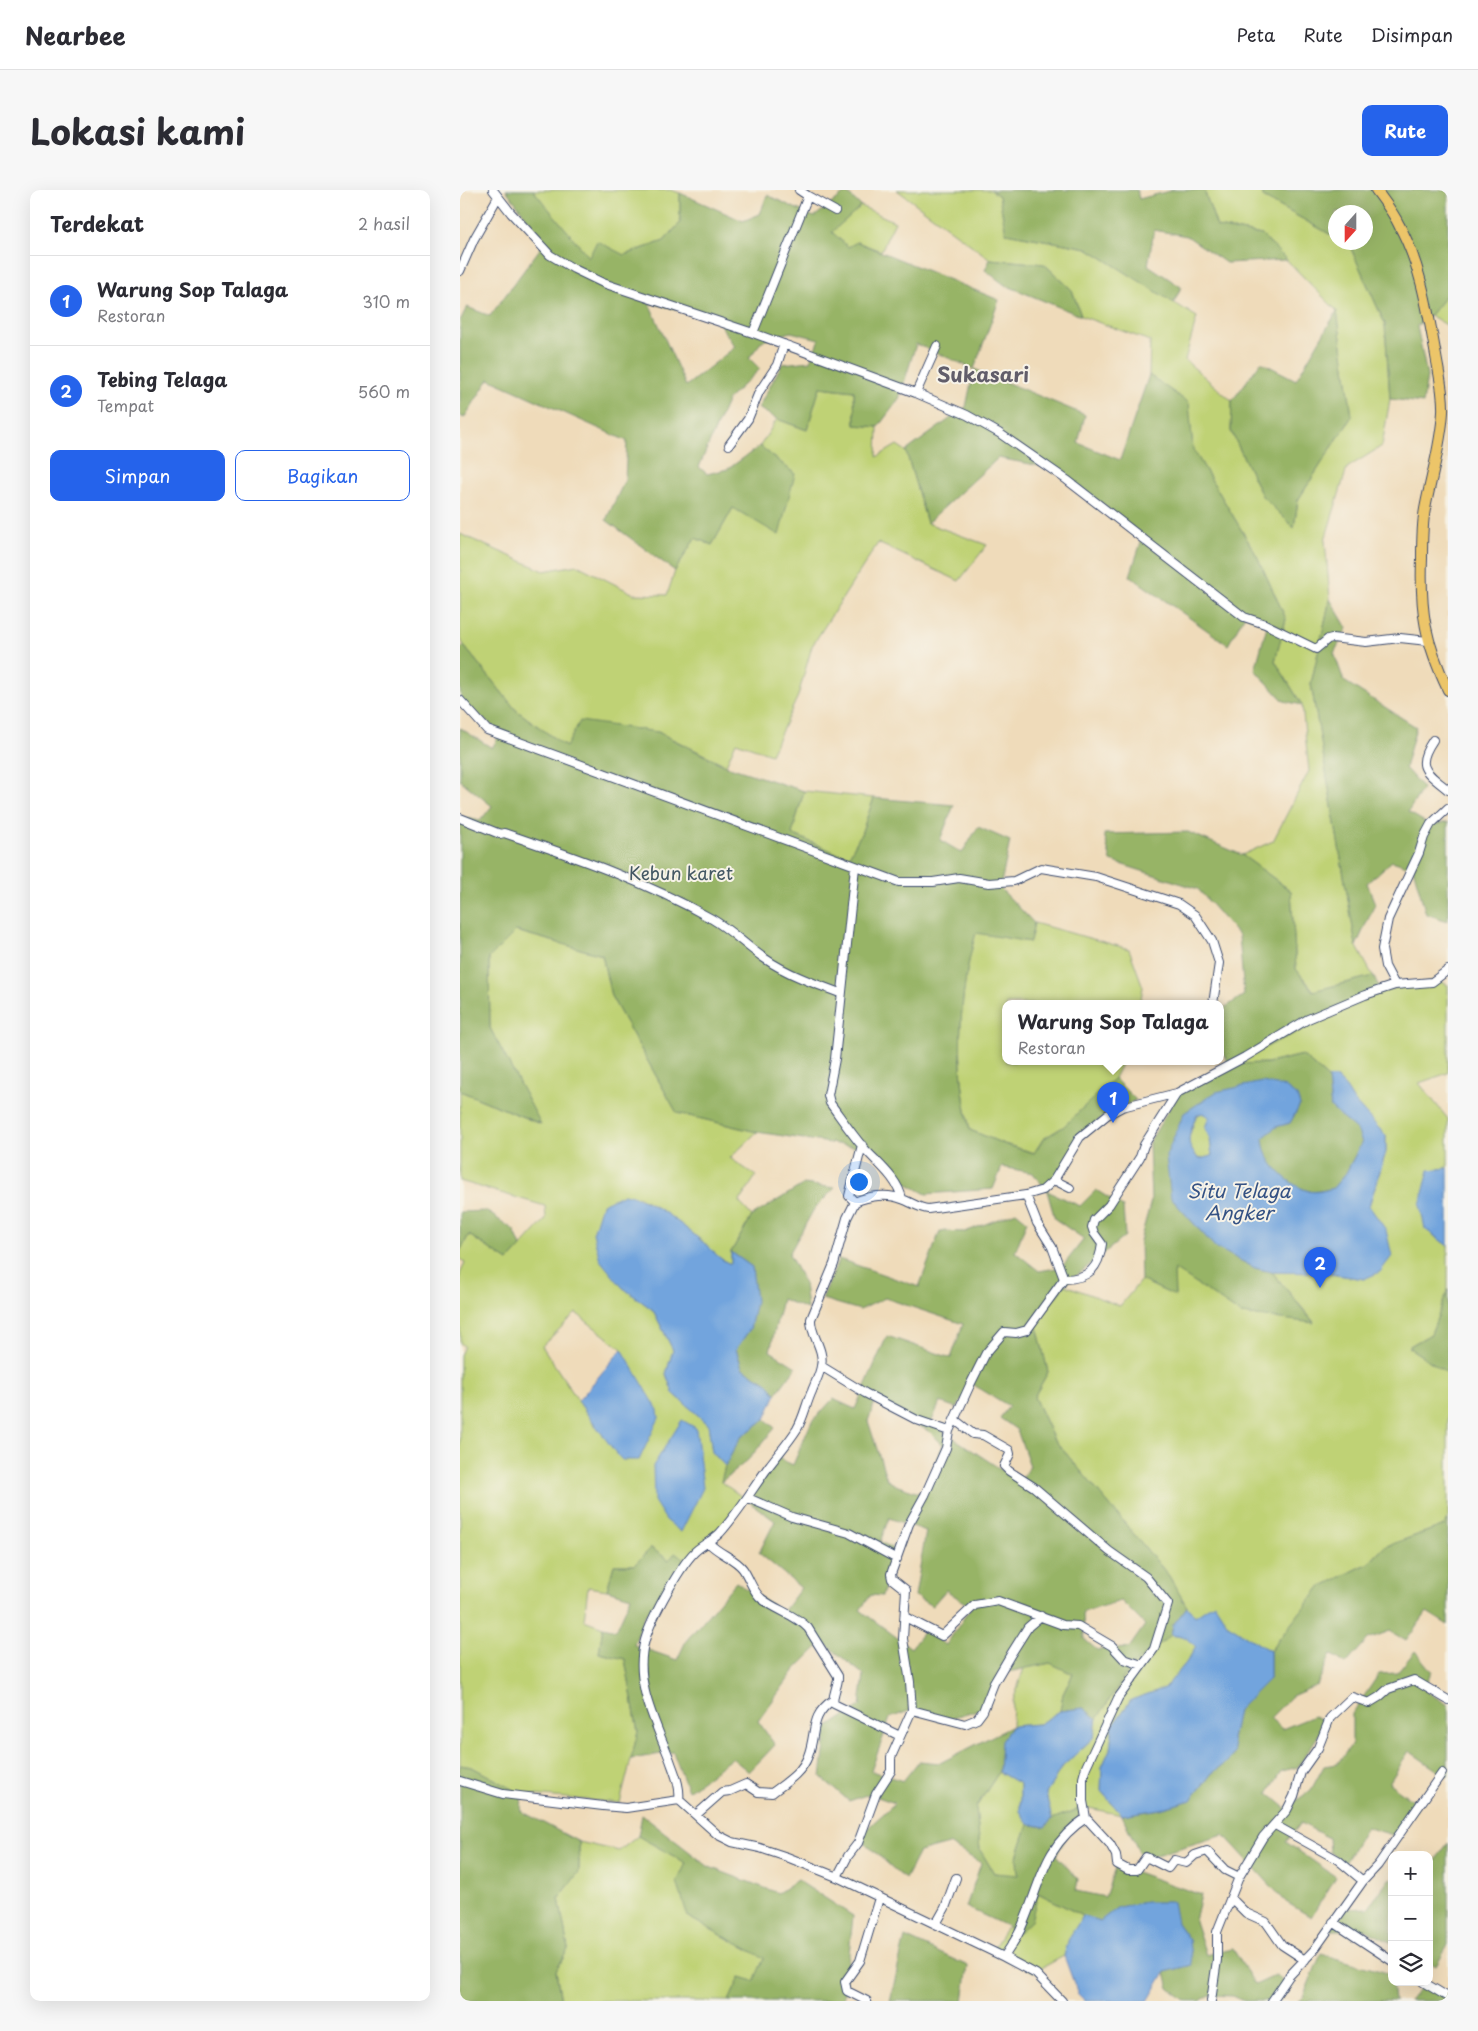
<!DOCTYPE html>
<html lang="id">
<head>
<meta charset="utf-8">
<style>
  body { margin:0; font-family:"Playpen Sans",sans-serif; background:#f7f7f7; color:#2b2b33 }
  .controls { position:absolute; right:15px; bottom:15px; display:grid; overflow:hidden; border-radius:10px; box-shadow:0 5px 20px #0002 }
  .controls button { width:45px; height:45px; display:grid; place-items:center; padding:0; border:0; border-bottom:1px solid #e1e1e2; background:#fff; color:#2b2b33; font:25px sans-serif }
  .compass { position:absolute; left:868px; top:15px; width:45px; height:45px; border-radius:50%; background:#fff; box-shadow:0 5px 20px #0002; rotate:201deg }
  .you { position:absolute; left:398px; top:991px; width:18px; height:18px; margin:-12px; border:4px solid #fff; border-radius:50%; background:#1a73e8; box-shadow:0 0 0 8px #1a73e833 }
  .badge { display:grid; place-items:center; width:32px; height:32px; border-radius:50%; background:#2563eb; color:#fff; font-size:16px; font-weight:700 }
  .pin { position:absolute; translate:-50% -41px; filter:drop-shadow(0 1px 2px #0008) }
  .pin::after { content:''; position:absolute; top:26px; width:18px; height:15px; background:inherit; clip-path:polygon(0 0,100% 0,50% 100%) }
  .popup { position:absolute; left:542px; top:810px; width:222px; height:65px; box-sizing:border-box; display:grid; place-content:center; border-radius:10px; background:#fff; filter:drop-shadow(0 1px 4px #0005); font-size:16px; white-space:nowrap; color:#7c7c81 }
  .popup b { font-size:19px; color:#2b2b33 }
  .popup::after { content:''; position:absolute; left:50%; top:100%; margin-left:-10px; border:10px solid transparent; border-top-color:#fff }
  .list { margin:0; padding:0; list-style:none }
  h2 { display:flex; justify-content:space-between; align-items:center; height:65px; margin:0; padding:0 20px; font-size:21px }
  h2 small { font-size:16px; font-weight:400; color:#7c7c81 }
  .list li { display:grid; grid-template-columns:32px 1fr auto; gap:15px; align-items:center; box-sizing:border-box; height:90px; padding:0 20px; border-top:1px solid #e1e1e2 }
  .list b { display:block; font-size:19px; white-space:nowrap }
  .list p { margin:0; font-size:16px; white-space:nowrap; color:#7c7c81 }
  .list em { font-size:16px; font-style:normal; color:#7c7c81 }
  .actions { display:flex; gap:10px; padding:15px 20px }
  .actions a { flex:1; padding:11px 0; border:1px solid #2563eb; border-radius:10px; text-align:center; font-size:18px; color:#2563eb }
  .actions .main { background:#2563eb; color:#fff }
  .icon { flex:none; width:28px; height:28px; fill:none; stroke:currentColor; stroke-width:2; stroke-linecap:round; stroke-linejoin:round }
  .map { position:relative; flex:none; width:988px; height:1811px; overflow:hidden; border-radius:10px }
  header { display:flex; align-items:center; gap:30px; box-sizing:border-box; height:70px; padding:0 25px; background:#fff; border-bottom:1px solid #e1e1e2 }
  header strong { font-size:24px }
  nav { display:flex; gap:28px; margin-inline-start:auto; font-size:18px }
  .intro { display:flex; align-items:center; justify-content:space-between; box-sizing:border-box; height:120px; padding:0 30px }
  h1 { margin:0; font-size:35px }
  .button { padding:12px 22px; border-radius:10px; background:#2563eb; color:#fff; font-size:18px; font-weight:700 }
  main { display:flex; gap:30px; padding:0 30px }
  aside { flex:1; background:#fff; border-radius:10px; box-shadow:0 5px 20px #0002 }
  .map>svg:first-child { display:block }
</style>
</head>
<body>
<header>
<strong>Nearbee</strong>
<nav><a>Peta</a><a>Rute</a><a>Disimpan</a></nav>
</header>
<div class="intro"><h1>Lokasi kami</h1><a class="button">Rute</a></div>
<main>
<aside>
<h2>Terdekat<small>2 hasil</small></h2>
<ul class="list">
<li><span class="badge">1</span><div><b>Warung Sop Talaga</b><p>Restoran</p></div><em>310 m</em></li>
<li><span class="badge">2</span><div><b>Tebing Telaga</b><p>Tempat</p></div><em>560 m</em></li>
</ul>
<div class="actions"><a class="main">Simpan</a><a>Bagikan</a></div>
</aside>
<div class="map">
<svg width="988" height="1811" viewBox="0 0 988 1811">
  <rect width="100%" height="100%" fill="#f7f3e8"/>
  <filter id="ink" filterUnits="userSpaceOnUse"><feTurbulence type="fractalNoise" baseFrequency=".02" numOctaves="2"/><feDisplacementMap in="SourceGraphic" scale="10" xChannelSelector="R" yChannelSelector="G"/><feConvolveMatrix kernelMatrix="1 2 1 2 8 2 1 2 1" color-interpolation-filters="sRGB"/></filter>
  <filter id="wash" filterUnits="userSpaceOnUse"><feTurbulence type="fractalNoise" baseFrequency=".0096" numOctaves="4" result="noise"/><feDisplacementMap in="SourceGraphic" scale="20" xChannelSelector="R" yChannelSelector="G"/><feGaussianBlur stdDeviation="1.12" result="paint"/><feColorMatrix in="noise" values="0 0 0 0 0 0 0 0 0 0 0 0 0 0 0 0 0 1.4 0 .05"/><feComposite in="paint" operator="in"/></filter>
  <g filter="url(#wash)">
    <rect width="100%" height="100%" fill="#efdbba"/>
    <path fill="#bfd275" stroke="#6d806a" fill-rule="evenodd" d="M73 0H211L220 3V33L204 51 164 65 129 68Z
      M437 0H531L539 6 546 43 627 58 737 127 725 170 772 211 771 241 802 306 834 338 838 310 892 226 877 121 802 45 757 37 744 0H803V7L875 47 876 52 889 54 925 134 930 209 922 256 887 278 865 350 870 409 851 494 896 755 913 786 854 801 836 779 831 701 782 665 813 651 849 581 842 515 815 471 826 429 797 366 733 259 728 213 689 185 690 151 621 126 612 100 584 74 530 69Z
      M401 16 435 32 421 61 397 52 388 57 371 42Z
      M988 103V136L970 125Z
      M360 197 394 201 395 235 418 237 417 267 437 255 446 261 467 333 527 355 499 391 418 353 352 456 338 506 311 564 276 552 266 575 198 542 106 557 56 520 4 456 0 447V344L84 381 117 375 174 404 207 405 215 381 235 348 252 355 273 318 335 284 300 256 317 229 347 240Z
      M344 601 414 608 401 644 388 668 332 644Z
      M574 733 669 759 683 797 680 814H546V872H662L654 888 603 937 583 949 575 963 544 954 510 940C495 876 498 805 516 742L570 752Z
      M56 741 142 765 151 806 217 923 297 942 270 968 296 986 279 1012 292 1026 271 1062V1074C258 1069 255 1062 244 1053 225 1036 199 1017 177 1006L162 1097 193 1120 213 1160 206 1184 213 1203 248 1234 252 1262 265 1276 261 1292 284 1308 229 1373 209 1371 191 1358 174 1375H154L147 1400 128 1397 124 1430 143 1437 139 1463 165 1469 178 1542 160 1613 62 1604 12 1577 0 1575V1165L4 1156 0 1153V1084L5 1073 0 1068V1061L9 1045 48 1071 86 1029 85 1016 0 991V901L80 934 30 838 29 768ZM116 1123 162 1159 177 1187 135 1236 82 1156Z
      M977 790 988 795V883L959 893 988 929V978L969 980 965 1039 988 1056V1100L971 1144 948 1157 988 1183V1330L985 1335 924 1357 909 1373 859 1398 810 1461 768 1435 754 1414 735 1426 727 1417 709 1386 593 1248 574 1207 588 1182 576 1132 605 1095 660 1116 681 1090 715 1106 713 1078 781 1124 854 1132 812 1082 863 1083 904 1089 926 1040 909 1016 926 962V946L894 911 884 895 877 888H868L842 865 809 873 769 874 922 801Z
      M742 923 749 927 745 938 750 949 752 966 739 969C727 956 727 951 733 936 735 929 735 926 742 923Z
      M711 1445 727 1448 736 1457 726 1473 705 1498 671 1510 653 1535 650 1559 642 1577 641 1601 662 1625 624 1617 592 1629 586 1604 601 1578 634 1547 637 1529 671 1476Z
      M591 1473 613 1484 603 1504 600 1521 579 1534 552 1536 553 1511 564 1478Z
      M539 1582 560 1594V1621L568 1634 557 1667 558 1686 534 1683 520 1660 516 1617Z
      M178 1646 226 1673 228 1727 305 1768 294 1792 280 1787 269 1811H101L96 1781 108 1759 99 1708 119 1682V1652L159 1661Z
      M578 1703 623 1726 609 1748 604 1766 574 1782 532 1760 547 1737 559 1742Z"/>
    <path fill="#97b466" stroke="#597262" fill-rule="evenodd" d="M46 0H73L129 67 137 51 164 65 204 51 220 33V3L283 31 300 24 307 5 354 27 386 2 401 16 372 42 388 57 397 52 539 110 514 179 625 225 618 253 660 270 689 185 729 213 733 259 797 366 826 429 815 471 842 515 824 511 795 480 807 436 785 425 768 455 670 386 683 346 597 279 538 268 467 333 446 261 506 217 514 179 456 154 439 209 418 237 395 235 394 201 360 197 347 240 317 229 298 218 322 174 350 171 359 149 331 142 302 151 289 168 300 179 268 209 239 277 247 284 268 279 300 256 335 284 319 345 273 318 252 355 235 348 215 381 146 330 165 290 167 251 29 189 4 228 0 226V131L7 117 30 126 85 52ZM189 113 256 128 275 157 226 196Z
      M531 0H677L679 9 713 0H744L757 37 802 45 827 70 766 73 727 46 694 40 688 75 721 97 714 113 627 58 546 43 539 6Z
      M803 0H988V103L970 125 957 136 967 186 963 213 930 209 925 134 889 54 886 53 906 52V22H876L875 47 803 7Z
      M530 69 584 74 612 100 621 126 545 95 525 80Z
      M877 121 892 226 838 310 834 338 802 306 771 241 772 211 801 172 836 190Z
      M870 409 887 438 874 463 884 491 956 537 945 578 963 598 948 622 970 635 988 632V731L966 724 953 678 932 671 907 693 915 714 896 756 851 494Z
      M4 456 56 520 106 557 120 531 198 542 266 576 344 601 332 644 388 668 401 644 414 608 494 615 480 650 502 663 518 637 550 651 540 698 574 733 570 752 516 743C498 805 495 877 510 940L544 954 574 963 583 949 603 937 654 888 676 910 641 928 621 947 587 1001 620 1016 636 1000 663 1017 665 1046 605 1095 576 1132 588 1182 574 1207 593 1248 709 1386 727 1417 713 1435 711 1445 671 1476 637 1529 623 1518 600 1521 603 1504 613 1484 590 1473 539 1484 527 1517 481 1531 454 1519 430 1528 411 1581 443 1591 459 1571 480 1573 552 1536 542 1551 539 1582 516 1617 520 1660 534 1683 558 1685 557 1667 568 1634 585 1637 592 1629 624 1617 596 1665 618 1689 616 1701 645 1707 656 1675 741 1705 735 1731 746 1765 773 1759 795 1795 817 1785 826 1795 820 1811H784L773 1806 750 1805 740 1811H726L709 1798 705 1782 731 1775 729 1750 717 1733 658 1717 640 1732 623 1726 578 1703 571 1731 559 1742 506 1717 521 1673 489 1654 459 1662 445 1689 398 1647 435 1613 409 1604 389 1611 361 1587 367 1538 400 1516 404 1485 363 1452 334 1481 298 1531 315 1555 289 1582 272 1568 228 1601 213 1562 171 1569 178 1542 165 1469 139 1463 143 1437 156 1440 171 1407 147 1400 154 1375H174L191 1358 209 1370 215 1363 229 1373 184 1427 174 1455 217 1470 226 1451 276 1392 323 1422 341 1398 299 1363 315 1331 284 1308 318 1268 333 1275 351 1233 373 1209 395 1219 427 1146 491 1168 503 1134 425 1108 400 1120 362 1109 379 1069 459 1097 480 1041 505 1042 556 1022 567 1031 555 1062 579 1081 602 1077 624 1049 595 1029 587 1001 573 983 542 977 533 999 466 1004 441 990 417 960 297 942 217 923 151 806 142 765 56 741 29 768 30 838 81 934 0 901V626L20 631 32 616 0 590V538L32 558 41 543 2 512 0 499V458ZM512 1194 549 1216 540 1228 557 1240 570 1276 560 1292 471 1233 480 1212 497 1218ZM415 1211 470 1242 483 1255 462 1304 438 1296 427 1290 408 1231ZM429 1328 466 1341 455 1406 472 1416 486 1400 511 1417 486 1455 464 1441 451 1458 400 1420 411 1405 422 1406 437 1360 420 1352ZM661 1411 685 1435 669 1458 637 1460 624 1449 623 1422Z
      M728 642 782 665 831 701 836 779 853 801 913 786 922 801 771 874 809 873 842 865 868 888 871 918 898 940 902 952 886 983 873 999C866 999 856 1003 849 1001 827 995 803 971 802 948L816 937 830 933 840 915 724 923 711 1008 755 1057 795 1078 812 1082 854 1133 781 1124 714 1079 715 1106 681 1090 680 1051 691 1011 689 953 718 904 769 874 761 860V820L784 805 779 746 738 699 651 671 644 644Z
      M344 994 375 998 354 1019 329 1064 344 1093 347 1119 322 1109 310 1161 336 1177 316 1204 306 1192 282 1178 276 1159 290 1139 292 1077 271 1062 292 1026Z
      M26 1021 54 1040 61 1057 48 1071 9 1045 0 1061V1022Z
      M988 1100V1183L948 1157 971 1144Z
      M305 1229 315 1238 288 1270 261 1292 265 1276 280 1248Z
      M988 1330V1435L967 1422 946 1451 930 1441 908 1449 886 1474 871 1464 857 1495 832 1506 810 1528 822 1539 854 1526 867 1532 838 1577 822 1581 808 1603 826 1618 851 1600 864 1576 877 1574 892 1554V1524L919 1484 937 1483 955 1461 972 1482 963 1499 988 1515V1585L987 1587 949 1561 929 1593 959 1615 936 1646 906 1637 885 1673 870 1662 869 1648 841 1633 826 1652 876 1687 851 1727 826 1712 764 1645 682 1669 662 1625 700 1619 731 1610 752 1583 766 1573 775 1563 772 1550 778 1519 810 1488V1461L859 1398 909 1373 924 1357 985 1335Z
      M0 1575 12 1577 62 1604 61 1621 119 1652V1682L99 1708 108 1759 96 1781 101 1811H0Z
      M182 1625 249 1677 318 1703 337 1690 393 1726 385 1803 381 1811H269L280 1787 294 1791 304 1768 228 1727 217 1692 226 1673 178 1646Z
      M988 1653V1755L976 1776 969 1772V1679Z
      M930 1688 932 1689V1753L906 1740H871L886 1719 908 1718Z
      M445 1747 508 1776 503 1811H430Z
      M861 1764 931 1784 934 1810 936 1811H838L843 1807Z
      M965 1793 988 1805V1811H949Z"/>
    <path fill="#72a4dd" stroke="#466a9e" fill-rule="evenodd" d="M868 888H876L884 895 894 911 926 946V962L909 1016 926 1040 932 1066 920 1082 904 1089 863 1083 812 1082 795 1078 755 1057 711 1008 706 966 724 923 756 902 802 892 825 897 837 906 840 915 830 933 816 937 803 948C803 970 827 995 849 1001 856 1003 866 1000 873 998L886 983 902 952 897 940 871 918ZM742 923 749 927 745 938 750 949 752 966 739 969C723 953 730 944 736 926Z
      M988 978V1056L965 1039 960 1015 969 980Z
      M164 1004C190 1008 224 1036 244 1053 254 1061 259 1070 271 1074V1062L292 1077 296 1111 290 1139 276 1159 282 1178 306 1192 316 1204 305 1229 280 1248 265 1276 252 1262 248 1234 213 1203 206 1184 213 1160 193 1120 162 1097 140 1070 133 1043 142 1014Z
      M162 1159 198 1220 199 1228 179 1270H162L155 1262 118 1211Z
      M222 1230 236 1238 243 1298 221 1342 206 1330 194 1311 193 1276Z
      M754 1413 768 1435 810 1461V1488L778 1520 772 1549 775 1563 766 1573 752 1583 731 1610 700 1619 662 1625 641 1601 642 1577 650 1559 653 1535 671 1510 705 1498 726 1473 736 1457 727 1448 711 1445 713 1435 727 1417 735 1426Z
      M623 1518 637 1529 634 1547 601 1578 586 1604 592 1629 585 1637 568 1634 560 1621V1594L539 1582 541 1551 552 1536 579 1534 600 1521Z
      M686 1712H713L717 1733 729 1750 732 1775 705 1782 688 1811H625L618 1804 604 1766 609 1748 623 1726 640 1731 658 1717Z"/>
  </g>
  <g filter="url(#ink)">
    <g fill="none" stroke-linecap="round" stroke-linejoin="round">
      <defs>
        <path id="minor" d="M33 0 51 23 90 65 114 79 143 93 293 143 456 203 507 225 539 243 607 290 784 427 805 434 856 459 868 449 872 448 906 452 940 448 968 451
          M348 6 375 21
          M0 81 14 49 38 7
          M293 143 348 6 339 0
          M456 203 477 156
          M269 255 288 229 299 202 317 175 324 154
          M0 510 27 540 439 692H473L499 688 529 693 554 691 581 678 636 687 719 714 735 725 752 751 759 773 753 814
          M973 550C955 577 965 581 988 600
          M0 628 40 644 44 643C115 667 187 692 252 729 271 740 286 756 304 768 327 784 355 794 380 803
          M395 677 375 869 368 905 370 913C381 928 391 943 403 957 416 972 438 988 442 1009
          M935 795 925 776 922 759 928 729 959 663 964 647 971 634 988 618
          M594 990 610 998
          M566 1005 577 1033 592 1057 604 1089
          M395 1012 389 1006 402 955
          M361 1176 405 1203 457 1230 489 1241
          M495 1230 513 1244 523 1245 549 1260 550 1264 544 1276 549 1281 574 1297 649 1361 686 1387 708 1414 694 1459 658 1508 626 1577 623 1588V1611L626 1628 650 1654 656 1665 657 1674 668 1680H677L686 1667 708 1678 714 1670 726 1673 735 1665 747 1661 765 1680 779 1687
          M288 1308 332 1327 389 1343 437 1369
          M249 1353C259 1364 275 1368 283 1379 290 1389 292 1401 302 1409 316 1420 336 1425 348 1438L378 1486C379 1495 371 1506 374 1514L440 1546
          M445 1427 482 1446 515 1415 538 1411 603 1435 618 1436 652 1456 664 1469 682 1475
          M452 1520 505 1534 517 1529 523 1521 534 1493 551 1464 568 1437 581 1426
          M0 1591 43 1604 143 1616 166 1618 219 1610C221 1596 214 1582 210 1570 195 1531 173 1491 185 1450 191 1429 222 1371 238 1359 246 1353 253 1350 260 1343 279 1322 293 1298 309 1276 318 1264 329 1252 337 1239 344 1227 346 1214 352 1201 355 1193 360 1184 361 1176 365 1159 350 1145 351 1129L374 1074 387 1028 395 1012C408 1006 427 1003 442 1009 451 1012 458 1018 468 1019L566 1005 583 1000 594 990 620 947 647 925 662 917 717 903 785 867 848 829 905 805 935 795 972 792 988 780
          M219 1610 258 1645 272 1652 300 1658 327 1667 377 1687 544 1767 576 1784 602 1811
          M236 1625 262 1602 270 1601 286 1594 298 1602 312 1603C325 1593 342 1583 348 1566 357 1543 349 1526 373 1510
          M815 1635 878 1670 903 1691
          M377 1687 388 1666 398 1653 416 1604 431 1581V1567L452 1520 450 1492 443 1449 446 1400 432 1389 431 1384 449 1334 465 1305 486 1258 489 1241 510 1195 526 1163 544 1142 556 1143 567 1140 604 1089C629 1089 639 1078 642 1054L634 1043 632 1037 634 1030 649 1015 680 967 684 955 717 903
          M770 1709 775 1712 786 1723 806 1732 822 1755 845 1770
          M873 1732 932 1771
          M476 1734 485 1718 496 1688
          M544 1767C550 1757 558 1747 562 1736 581 1693 583 1656 626 1628
          M963 1792 988 1807
          M407 1811 387 1801 385 1792 400 1771 419 1708
          M751 1811 757 1770V1742L779 1687 803 1647 827 1620 834 1606 841 1582 858 1558 870 1528 892 1507 909 1513 919 1507 928 1499 954 1490 988 1510
          M812 1811 829 1786 854 1760 903 1691 918 1675 982 1583"/>
        <path id="major" d="M916 0C924 11 933 22 939 35 961 75 968 122 976 166 979 184 984 204 983 222 981 255 971 287 965 319 962 335 962 352 962 368 960 422 965 451 988 500"/>
      </defs>
      <use href="#minor" stroke="#3b496c" stroke-width="10"/>
      <use href="#major" stroke="#3b496c" stroke-width="12"/>
      <use href="#minor" stroke="#fff" stroke-width="8"/>
      <use href="#major" stroke="#ecc569" stroke-width="10"/>
    </g>
  </g>
  <g text-anchor="middle" dominant-baseline="central" stroke-width="4" stroke-linejoin="round" paint-order="stroke">
    <g font-size="18" fill="#445864" stroke="#f7f3e8">
      <text x="221" y="682">Kebun karet</text>
    </g>
    <g font-size="19" font-style="italic" fill="#355284" stroke="#f7f3e8">
      <text x="779" y="1000">Situ Telaga<tspan x="779" dy="22">Angker</tspan></text>
    </g>
    <g font-size="20" font-weight="bold" fill="#615d6a" stroke="#f7f3e8">
      <text x="523" y="184">Sukasari</text>
    </g>
  </g>
</svg>
<div class="controls">
<button>+</button>
<button>−</button>
<button><svg class="icon" aria-label="layers" viewBox="0 0 24 24"><path d="M12 4l9 5-9 5-9-5zM3 14l9 5 9-5"/></svg></button>
</div>
<svg class="compass" viewBox="-18 -18 36 36"><path d="M0-13l5 13h-10z" fill="#e53935"/><path d="M0 13l5-13h-10z" fill="#7c7c81"/></svg>
<div class="you"></div>
<div class="pin badge" style="left:653px;top:933px">1</div>
<div class="popup"><b>Warung Sop Talaga</b>Restoran</div>
<div class="pin badge" style="left:860px;top:1098px">2</div>
</div>
</main>
</body>
</html>
